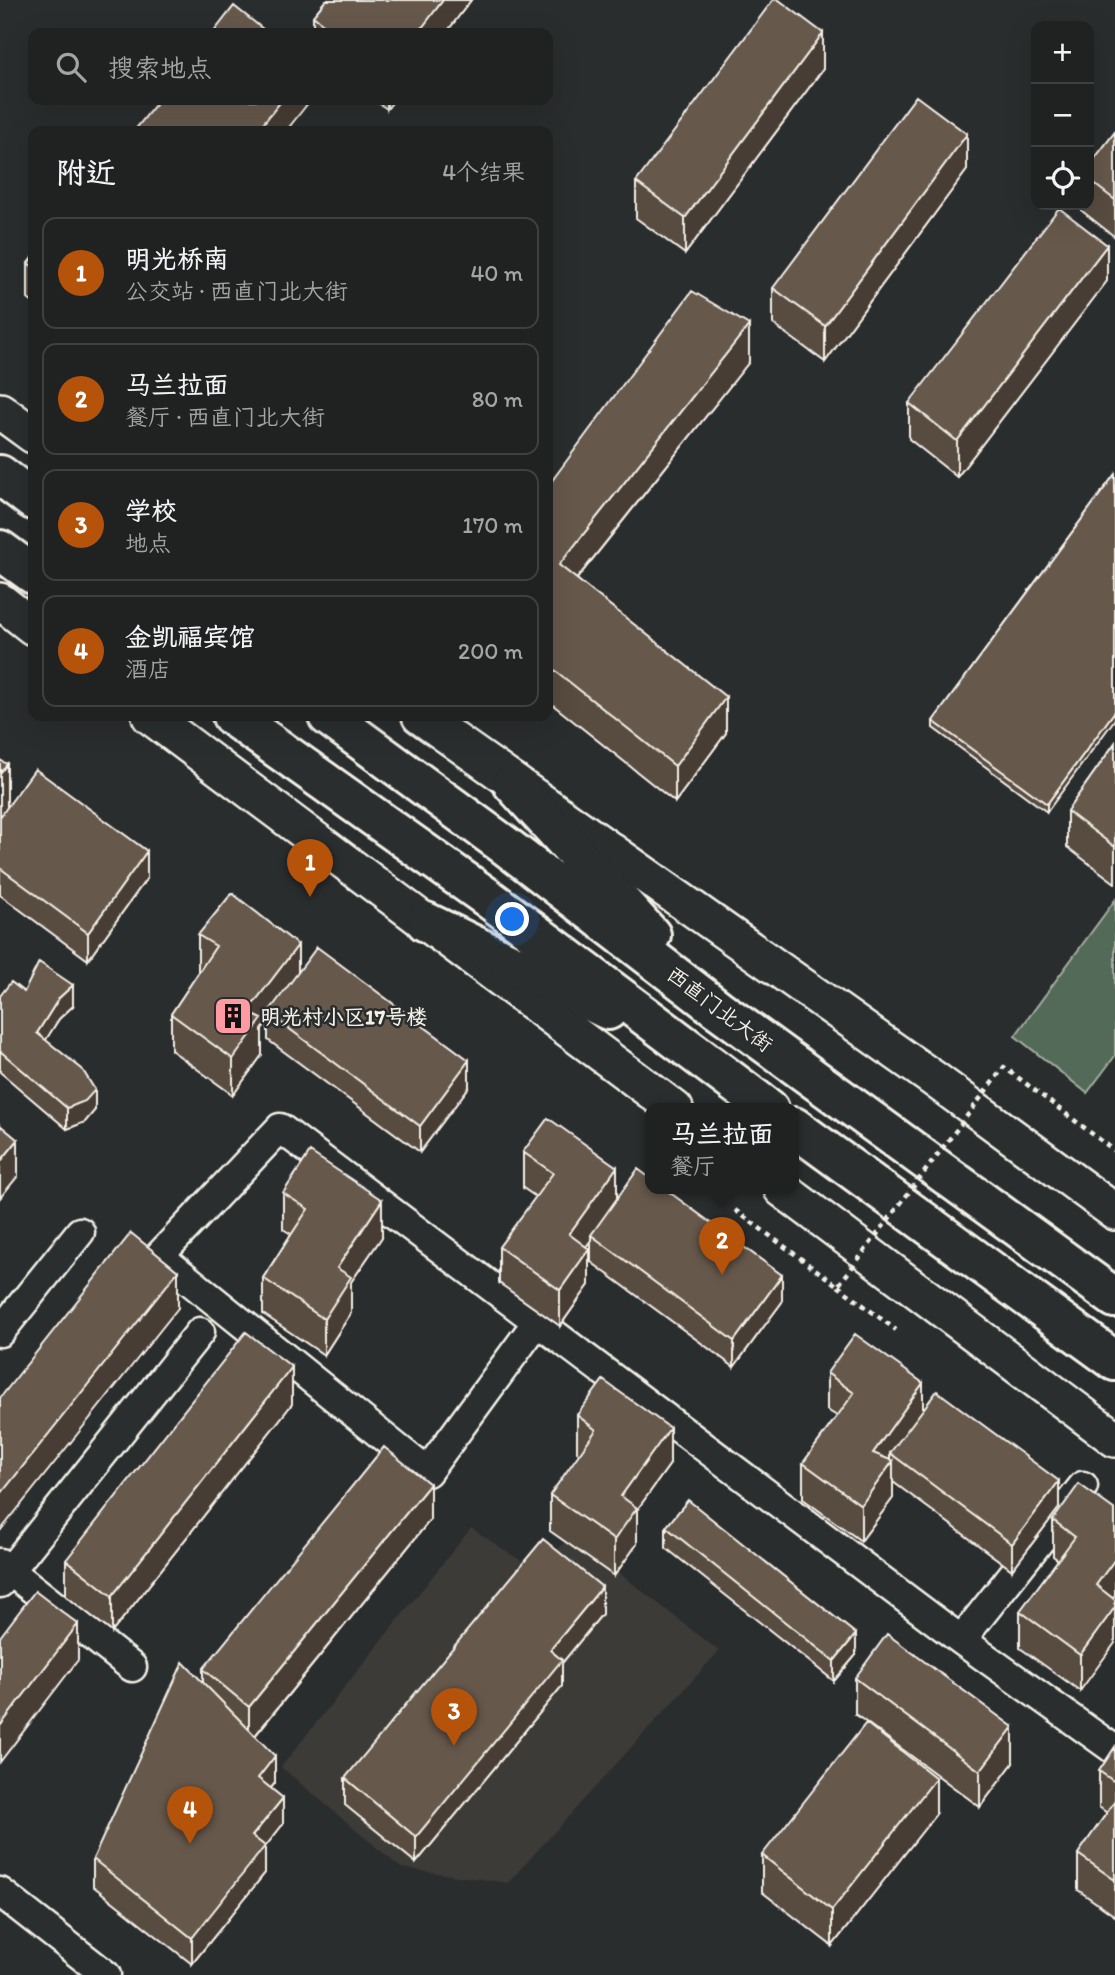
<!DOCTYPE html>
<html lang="zh">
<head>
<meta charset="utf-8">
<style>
  body { margin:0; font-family:Itim,"LXGW WenKai TC",sans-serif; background:#2d2f2f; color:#f1f3f6 }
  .controls { position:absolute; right:21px; top:21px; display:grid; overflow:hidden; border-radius:14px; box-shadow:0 7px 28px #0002 }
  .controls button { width:63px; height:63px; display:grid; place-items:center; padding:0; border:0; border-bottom:2px solid #3d3f40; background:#202222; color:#f1f3f6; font:35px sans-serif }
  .you { position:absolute; left:513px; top:920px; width:24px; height:24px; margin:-18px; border:5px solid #fff; border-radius:50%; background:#1a73e8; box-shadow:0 0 0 10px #1a73e833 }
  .badge { display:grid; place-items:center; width:46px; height:46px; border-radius:50%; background:#b45309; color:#fff; font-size:23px; font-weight:700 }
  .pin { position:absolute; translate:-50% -58px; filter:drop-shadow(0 2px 4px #0008) }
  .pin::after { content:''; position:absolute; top:37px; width:24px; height:21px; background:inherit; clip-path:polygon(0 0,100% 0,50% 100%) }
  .popup { position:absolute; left:645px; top:1103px; width:154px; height:91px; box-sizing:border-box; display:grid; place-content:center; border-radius:14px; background:#202222; filter:drop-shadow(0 2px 5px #0005); font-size:23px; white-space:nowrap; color:#a2a4a5 }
  .popup b { font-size:26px; color:#f1f3f6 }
  .popup::after { content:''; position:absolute; left:50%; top:100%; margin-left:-14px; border:14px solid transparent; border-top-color:#202222 }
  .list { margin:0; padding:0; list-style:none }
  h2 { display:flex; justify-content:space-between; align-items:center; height:91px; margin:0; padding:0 28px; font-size:30px }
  h2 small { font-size:23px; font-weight:400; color:#a2a4a5 }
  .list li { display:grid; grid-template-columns:46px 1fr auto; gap:21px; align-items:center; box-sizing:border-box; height:112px; margin:0 14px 14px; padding:0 14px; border:2px solid #3d3f40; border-radius:14px }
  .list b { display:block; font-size:26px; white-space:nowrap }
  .list p { margin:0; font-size:23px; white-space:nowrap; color:#a2a4a5 }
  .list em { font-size:23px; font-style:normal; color:#a2a4a5 }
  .icon { flex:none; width:38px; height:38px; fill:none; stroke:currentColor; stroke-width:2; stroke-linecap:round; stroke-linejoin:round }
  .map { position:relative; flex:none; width:1115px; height:1975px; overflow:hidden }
  .search { position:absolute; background:#202222; box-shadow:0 7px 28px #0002; left:28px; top:28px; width:525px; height:77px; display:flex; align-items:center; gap:18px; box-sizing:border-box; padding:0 24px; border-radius:14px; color:#a2a4a5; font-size:26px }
  .panel { position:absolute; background:#202222; box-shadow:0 7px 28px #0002; left:28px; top:126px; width:525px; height:595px; border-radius:14px }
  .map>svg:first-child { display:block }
</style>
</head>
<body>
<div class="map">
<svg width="1115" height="1975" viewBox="0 0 1115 1975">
  <rect width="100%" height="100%" fill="#2a2d2e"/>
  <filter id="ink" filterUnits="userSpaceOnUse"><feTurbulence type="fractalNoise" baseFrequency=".0143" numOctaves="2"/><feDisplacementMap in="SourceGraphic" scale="14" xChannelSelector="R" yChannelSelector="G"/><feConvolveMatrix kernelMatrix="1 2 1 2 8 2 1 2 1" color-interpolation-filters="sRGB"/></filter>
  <g filter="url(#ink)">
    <path fill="#3c3a37" d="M471 1528 535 1570 572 1536 719 1651 508 1883 401 1868 281 1767Z"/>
    <path fill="#536b59" stroke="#a4aea0" stroke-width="2" d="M1115 900V1056L1087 1093 1015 1036Z"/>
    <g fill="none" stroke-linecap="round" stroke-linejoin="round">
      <defs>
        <path id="minor" d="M537 1322 427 1472 159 1256 280 1128 961 1640 1083 1486
          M0 1332 80 1232
          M0 1563 132 1667
          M0 1583 200 1332
          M961 1640 1115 1750
          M0 1892 106 1975"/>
        <path id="tertiary" d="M0 411 33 435
          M0 601 33 627
          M150 716 675 1109
          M420 716 934 1079 1115 1212
          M782 1189 1115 1439"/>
        <path id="trunk" d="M0 475 33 500
          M0 550 33 574
          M232 716 488 898 769 1109
          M328 716 507 847 718 1009 1115 1298
          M513 784 651 935
          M426 922 608 1010
          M794 1127 1115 1361"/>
      </defs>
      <use href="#minor" stroke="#f4f1e8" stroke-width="33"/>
      <use href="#tertiary" stroke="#f4f1e8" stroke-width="40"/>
      <use href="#trunk" stroke="#f4f1e8" stroke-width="44"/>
      <path stroke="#f4f1e8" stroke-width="4.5" stroke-dasharray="5 5" stroke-linecap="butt" d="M838 1286 896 1330"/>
      <use href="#minor" stroke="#2a2d2e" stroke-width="28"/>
      <use href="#tertiary" stroke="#2a2d2e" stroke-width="35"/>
      <use href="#trunk" stroke="#2a2d2e" stroke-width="38"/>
      <path stroke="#f4f1e8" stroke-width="4.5" stroke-dasharray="5 5" stroke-linecap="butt" d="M735 1210 838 1286 1004 1067 1115 1151"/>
    </g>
    <path fill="#584c41" stroke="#f4f1e8" stroke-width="2" d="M326 0H471L446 33H313V16Z
      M823 69 685 254 636 218V182Z
      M374 100H394L387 109Z
      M1115 132V237L1082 211V205H1089V166Z
      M967 170 825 362 773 324V288Z
      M33 257V303L28 299V263Z
      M1107 281 957 477 909 439V403Z
      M749 362 577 579 726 733 675 802 548 701V486Z
      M1115 474 1047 812 933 728V721Z
      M1115 743V883L1067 847V811Z
      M0 760 7 808 147 878 88 960 0 895Z
      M198 935 298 973 469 1087 420 1152 268 1040V1020L262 1029V1055L233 1095 171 1050V1014L199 972 198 971Z
      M24 992 73 1006 59 1019 45 1040 95 1110 85 1122 67 1129 0 1072V996Z
      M523 1152 617 1199 782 1302 734 1367 591 1262V1240L586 1246 589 1285 560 1326 499 1283V1247L536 1197 523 1188Z
      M283 1193 382 1237 351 1282V1313L324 1355 263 1314V1278L291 1234 283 1229Z
      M827 1373 923 1409 1059 1508 1012 1570 893 1482V1498L861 1541 803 1499V1463L837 1416 827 1410Z
      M292 1404 112 1632 66 1596V1560Z
      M577 1415 670 1464 637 1510V1544L614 1576 550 1531V1495L580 1454 577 1452Z
      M1115 1510V1595L1113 1598 1080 1691 1020 1648V1611L1058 1560 1053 1556V1520Z
      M430 1520 255 1736 275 1783 271 1788 283 1824 265 1847V1873L192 1964 93 1886V1859L203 1683V1669Z
      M666 1527 856 1655 834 1681 666 1548Z
      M602 1614 562 1663V1686L416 1863 345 1805V1778Z
      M855 1678 1013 1763 980 1807 855 1714Z
      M1115 1747V1916L1078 1890V1854L1107 1813 1099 1807V1771Z
      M936 1814 832 1946 762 1892V1855Z"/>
    <path fill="#473e35" stroke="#f4f1e8" stroke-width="2" d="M443 0H471L446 33H418Z
      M823 33V69L685 254V218Z
      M282 100H309V102L286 131H257Z
      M387 100H394L387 109Z
      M967 134V170L825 362V326Z
      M1107 245V281L957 477V441Z
      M749 325V362L559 601V565Z
      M726 697V733L675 802V766Z
      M1115 711V719L1047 812V804Z
      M7 764V817L0 825V773Z
      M147 851V878L88 960V933Z
      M298 945V981L268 1013V1020L262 1029V1055L233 1095V1059L247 1012Z
      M73 985V1006L59 1019 37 1054V1033L59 998Z
      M469 1060V1087L420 1152V1126Z
      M95 1090V1110L85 1122 67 1129V1108Z
      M18 1140V1176L0 1198V1162Z
      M617 1167V1203L591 1235V1240L569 1270V1234Z
      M382 1200V1237L351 1282V1313L324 1355V1319L337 1268Z
      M589 1249V1285L560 1326V1290Z
      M178 1271V1308L0 1531V1495Z
      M782 1275V1302L734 1367V1341Z
      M292 1367V1404L112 1632V1596Z
      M923 1383V1419L890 1453V1464L873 1453Z
      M670 1428V1464L637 1510V1544L614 1576V1540L621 1496Z
      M893 1461V1498L861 1541V1505Z
      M1059 1481V1508L1012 1570V1544Z
      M430 1484V1520L249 1743V1707Z
      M1115 1559V1595L1096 1621V1585Z
      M602 1587V1614L562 1663V1686L416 1863V1837L550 1650Z
      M1115 1607V1643L1080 1691V1655Z
      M78 1624V1660L0 1762V1726Z
      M856 1634V1655L834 1681V1661Z
      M1013 1727V1763L980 1807V1771Z
      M275 1756V1783L258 1804V1778Z
      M936 1778V1814L832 1946V1910Z
      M283 1798V1824L265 1847V1873L192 1964V1938L252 1836Z"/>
    <path fill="#66584c" stroke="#f4f1e8" stroke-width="2" d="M326 0H443L418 33H335L313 16Z
      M773 0H779L823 33 685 218 636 182Z
      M234 6 268 33H213Z
      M916 96 967 134 825 326 773 288Z
      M159 100H282L257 131H134Z
      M1115 132V200L1089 180V166Z
      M1059 208 1107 245 957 441 909 403Z
      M33 257V267L28 263Z
      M692 291 749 325 559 565 726 697 675 766 548 665V486Z
      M1115 474V711L1047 804 933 721Z
      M1115 743V847L1067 811Z
      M0 760 7 764 0 773Z
      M35 769 147 851 88 933 0 868V817Z
      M232 893 298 945 247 1012 262 1019 233 1059 171 1014 216 946 198 935Z
      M317 947 469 1060 420 1126 268 1013Z
      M39 962 73 985 59 998 37 1033 82 1069 95 1090 85 1101 67 1108 0 1051V996L11 982 24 992Z
      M548 1118 617 1167 569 1234 589 1249 560 1290 499 1247 553 1173 523 1152Z
      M0 1125 18 1140 0 1162Z
      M310 1152 382 1200 337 1268 351 1277 324 1319 263 1278 308 1209 283 1193Z
      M638 1169 650 1178V1189H665L782 1275 734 1341 591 1235Z
      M131 1233 178 1271 0 1495V1398Z
      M246 1332 292 1367 112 1596 66 1560Z
      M855 1334 923 1383 873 1453 893 1461 861 1505 803 1463 854 1393 827 1373Z
      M603 1380 670 1428 621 1496 637 1508 614 1540 550 1495 596 1430 577 1415Z
      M937 1391 1059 1481 1012 1544 890 1453Z
      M384 1447 430 1484 249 1707 203 1669Z
      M1079 1484 1115 1510V1559L1096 1585 1115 1600V1607L1080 1655 1020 1611 1075 1537 1053 1520Z
      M688 1500 856 1634 834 1661 666 1527Z
      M543 1539 602 1587 550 1650 562 1660 416 1837 345 1778Z
      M35 1591 78 1624 0 1726V1637Z
      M887 1634 1013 1727 980 1771 855 1678Z
      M183 1662 275 1756 258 1778 283 1798 252 1836 265 1846 192 1938 93 1859Z
      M866 1723 936 1778 832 1910 762 1855Z
      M1115 1747V1782L1099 1771Z
      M1115 1801V1880L1078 1854Z"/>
  </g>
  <defs>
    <symbol id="building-square" viewBox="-11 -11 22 22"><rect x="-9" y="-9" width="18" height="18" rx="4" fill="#ff9aa2" stroke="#2a2d2e"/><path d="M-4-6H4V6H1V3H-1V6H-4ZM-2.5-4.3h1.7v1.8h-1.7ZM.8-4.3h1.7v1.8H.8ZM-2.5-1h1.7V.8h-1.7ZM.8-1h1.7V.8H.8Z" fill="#111"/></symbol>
  </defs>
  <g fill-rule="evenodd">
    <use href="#building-square" x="211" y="994" width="44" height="44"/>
  </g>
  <g text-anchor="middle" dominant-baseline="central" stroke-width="5" stroke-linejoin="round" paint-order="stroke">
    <g font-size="21" fill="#f4f1e8" stroke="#2a2d2e">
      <text transform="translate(720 1009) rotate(37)">西直门北大街</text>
    </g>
    <g font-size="21" font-weight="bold" fill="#f4f1e8" stroke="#2a2d2e" text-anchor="start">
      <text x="260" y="1016">明光村小区17号楼</text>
    </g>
  </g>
</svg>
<div class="controls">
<button>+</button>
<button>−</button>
<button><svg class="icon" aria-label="locate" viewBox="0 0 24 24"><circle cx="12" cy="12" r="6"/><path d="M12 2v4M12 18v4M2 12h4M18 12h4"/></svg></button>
</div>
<div class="you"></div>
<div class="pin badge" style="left:310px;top:897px">1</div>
<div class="pin badge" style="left:722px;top:1275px">2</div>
<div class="popup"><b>马兰拉面</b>餐厅</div>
<div class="pin badge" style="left:454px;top:1746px">3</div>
<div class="pin badge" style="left:190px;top:1844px">4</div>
<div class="search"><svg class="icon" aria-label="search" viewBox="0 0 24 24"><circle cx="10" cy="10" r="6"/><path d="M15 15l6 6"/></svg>搜索地点</div>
<section class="panel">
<h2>附近<small>4个结果</small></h2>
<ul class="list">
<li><span class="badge">1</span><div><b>明光桥南</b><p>公交站 · 西直门北大街</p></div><em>40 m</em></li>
<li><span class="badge">2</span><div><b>马兰拉面</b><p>餐厅 · 西直门北大街</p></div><em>80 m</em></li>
<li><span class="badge">3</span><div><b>学校</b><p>地点</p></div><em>170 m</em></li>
<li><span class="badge">4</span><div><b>金凯福宾馆</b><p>酒店</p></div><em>200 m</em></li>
</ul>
</section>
</div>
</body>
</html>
